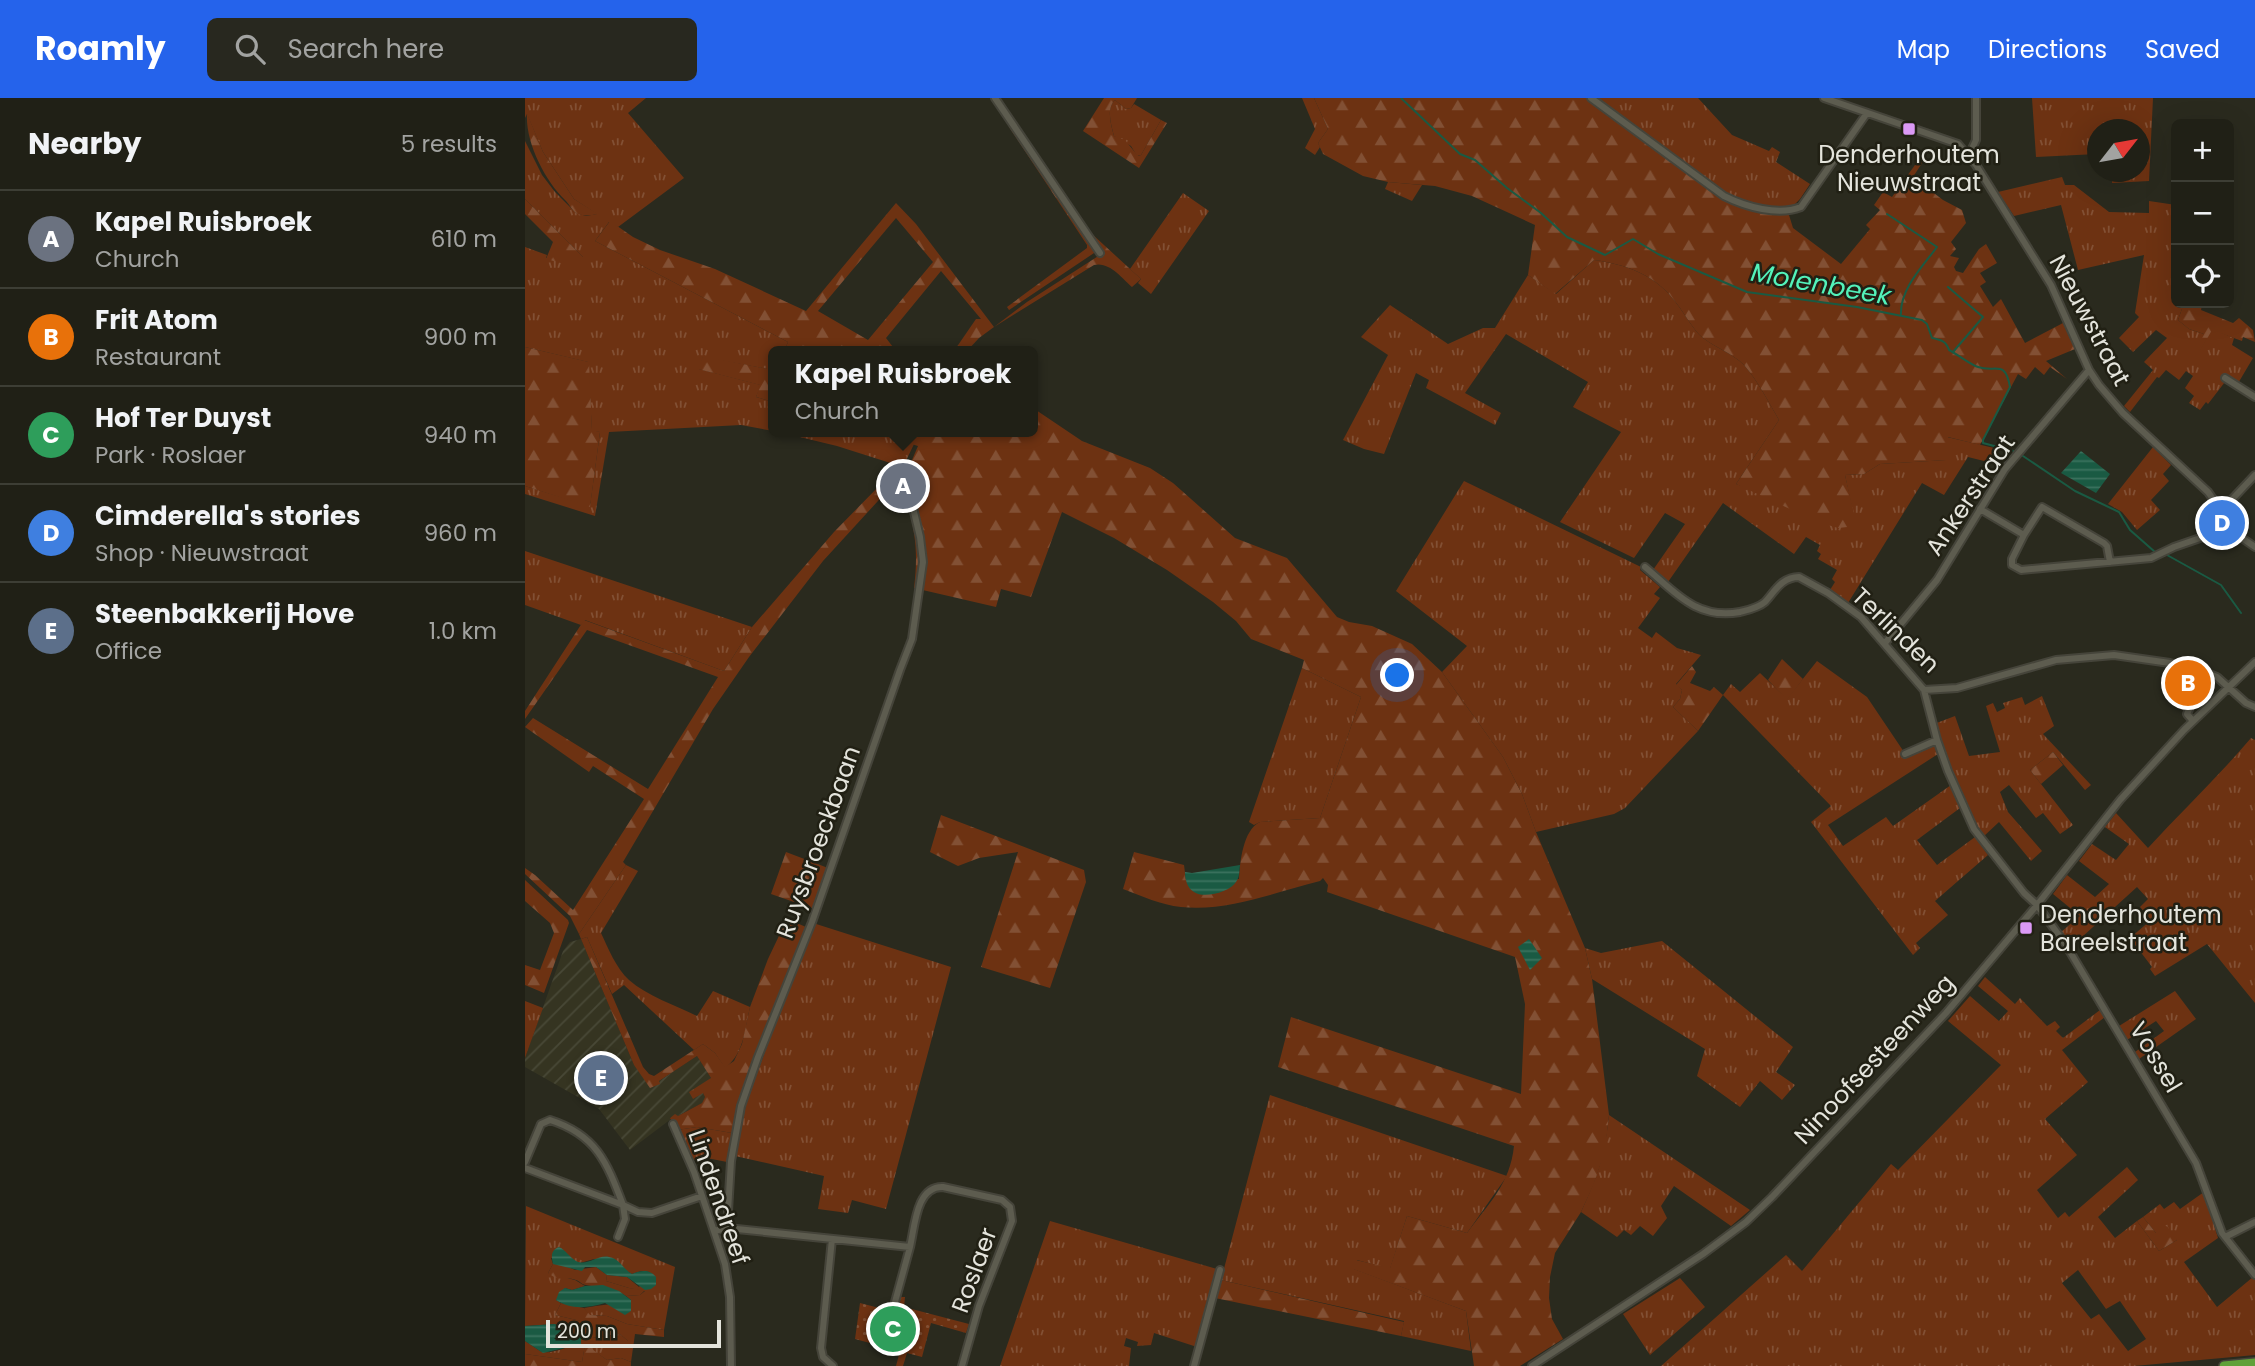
<!DOCTYPE html>
<html lang="en">
<head>
<meta charset="utf-8">
<style>
  body { margin:0; font-family:Poppins,sans-serif; background:#28281f; color:#f1f3f6 }
  .controls { position:absolute; right:21px; top:21px; display:grid; overflow:hidden; border-radius:10px; box-shadow:0 7px 28px #0002 }
  .controls button { width:63px; height:63px; display:grid; place-items:center; padding:0; border:0; border-bottom:2px solid #3d3e35; background:#202016; color:#f1f3f6; font:35px sans-serif }
  .compass { position:absolute; left:1562px; top:21px; width:63px; height:63px; border-radius:50%; background:#202016; box-shadow:0 7px 28px #0002; rotate:59deg }
  .scale { position:absolute; left:21px; bottom:18px; width:175px; box-sizing:border-box; padding-left:7px; border:4px solid #e4e4dc; border-top:0; font-size:19px; line-height:24px; white-space:nowrap; color:#e4e4dc; -webkit-text-stroke:5px #212014; paint-order:stroke }
  .you { position:absolute; left:873px; top:578px; width:24px; height:24px; margin:-18px; border:5px solid #fff; border-radius:50%; background:#1a73e8; box-shadow:0 0 0 10px #1a73e833 }
  .badge { display:grid; place-items:center; width:46px; height:46px; border-radius:50%; background:#2563eb; color:#fff; font-size:23px; font-weight:700 }
  .pin { position:absolute; translate:-50% -50%; border:4px solid #fff; box-shadow:0 2px 7px #0006 }
  .popup { position:absolute; left:243px; top:248px; width:270px; height:91px; box-sizing:border-box; display:grid; place-content:center; border-radius:10px; background:#202016; filter:drop-shadow(0 2px 5px #0005); font-size:23px; white-space:nowrap; color:#a2a3a1 }
  .popup b { font-size:26px; color:#f1f3f6 }
  .popup::after { content:''; position:absolute; left:50%; top:100%; margin-left:-14px; border:14px solid transparent; border-top-color:#202016 }
  .list { margin:0; padding:0; list-style:none }
  h2 { display:flex; justify-content:space-between; align-items:center; height:91px; margin:0; padding:0 28px; font-size:30px }
  h2 small { font-size:23px; font-weight:400; color:#a2a3a1 }
  .list li { display:grid; grid-template-columns:46px 1fr auto; gap:21px; align-items:center; box-sizing:border-box; height:98px; padding:0 28px; border-top:2px solid #3d3e35 }
  .list b { display:block; font-size:26px; white-space:nowrap }
  .list p { margin:0; font-size:23px; white-space:nowrap; color:#a2a3a1 }
  .list em { font-size:23px; font-style:normal; color:#a2a3a1 }
  .icon { flex:none; width:38px; height:38px; fill:none; stroke:currentColor; stroke-width:2; stroke-linecap:round; stroke-linejoin:round }
  .map { position:relative; flex:none; width:1730px; height:1268px; overflow:hidden }
  header { display:flex; align-items:center; gap:42px; box-sizing:border-box; height:98px; padding:0 35px; background:#2563eb; color:#fff }
  header strong { font-size:33px }
  nav { display:flex; gap:38px; margin-inline-start:auto; font-size:24px }
  .search { width:490px; height:63px; background:#28281f; display:flex; align-items:center; gap:18px; box-sizing:border-box; padding:0 24px; border-radius:10px; color:#a2a3a1; font-size:26px }
  main { display:flex }
  aside { flex:1; background:#202016 }
  .map>svg:first-child { display:block }
</style>
</head>
<body>
<header>
<strong>Roamly</strong>
<div class="search"><svg class="icon" aria-label="search" viewBox="0 0 24 24"><circle cx="10" cy="10" r="6"/><path d="M15 15l6 6"/></svg>Search here</div>
<nav><a>Map</a><a>Directions</a><a>Saved</a></nav>
</header>
<main>
<aside>
<h2>Nearby<small>5 results</small></h2>
<ul class="list">
<li><span class="badge" style="background:#6b7280">A</span><div><b>Kapel Ruisbroek</b><p>Church</p></div><em>610 m</em></li>
<li><span class="badge" style="background:#e8710a">B</span><div><b>Frit Atom</b><p>Restaurant</p></div><em>900 m</em></li>
<li><span class="badge" style="background:#2e9e5b">C</span><div><b>Hof Ter Duyst</b><p>Park · Roslaer</p></div><em>940 m</em></li>
<li><span class="badge" style="background:#3f7fe0">D</span><div><b>Cimderella's stories</b><p>Shop · Nieuwstraat</p></div><em>960 m</em></li>
<li><span class="badge" style="background:#5c6f8a">E</span><div><b>Steenbakkerij Hove</b><p>Office</p></div><em>1.0 km</em></li>
</ul>
</aside>
<div class="map">
<svg width="1730" height="1268" viewBox="0 0 1730 1268">
  <defs>
    <pattern id="industrial-furrows" width="10" height="10" patternUnits="userSpaceOnUse" patternTransform="scale(1.75)"><rect width="10" height="10" fill="#353421"/><path d="M-1 1l2-2M0 10L10 0M9 11l2-2" fill="none" stroke="#484836"/></pattern>
    <pattern id="grass-tufts" width="24" height="20" patternUnits="userSpaceOnUse" patternTransform="scale(1.75)"><rect width="24" height="20" fill="#6d3212"/><path d="M3 7l-1-3M5 7V3M7 7l1-3M15 17l-1-3M17 17v-4M19 17l1-3" fill="none" stroke="#825034"/></pattern>
    <pattern id="forest-firs" width="22" height="20" patternUnits="userSpaceOnUse" patternTransform="scale(1.75)"><rect width="22" height="20" fill="#6d3212"/><path d="M5 1l3.5 6h-7zM16 11l3.5 6h-7z" fill="#825034"/></pattern>
    <pattern id="park-dots" width="8" height="8" patternUnits="userSpaceOnUse" patternTransform="scale(1.75)"><rect width="8" height="8" fill="#6d3212"/><path d="M2 2h.1M6 6h.1" fill="none" stroke="#825034" stroke-width="1.8" stroke-linecap="round"/></pattern>
    <pattern id="water-rules" width="6" height="5" patternUnits="userSpaceOnUse" patternTransform="scale(1.75)"><rect width="6" height="5" fill="#1a5a43"/><path d="M0 2.5h6" fill="none" stroke="#3b725e"/></pattern>
  </defs>
  <rect width="100%" height="100%" fill="#2a2a1e"/>
  <path fill="url(#industrial-furrows)" d="M56 841 109 967 134 983 172 958 186 980 178 995 180 999 177 1005 153 1018 145 1019 146 1021 105 1052 74 1011 0 969V960L38 853 45 844Z"/>
  <path fill="url(#grass-tufts)" fill-rule="evenodd" d="M0 0H121L103 15 159 80 93 129 84 124 70 143 263 244 259 253H248V272L178 259 174 271 236 287 231 299 248 304V333L216 327 84 334 70 418 0 396V388L65 408 75 334 67 333 63 264 0 249V149L22 157 21 160 58 159 0 101V43L17 77 30 94 51 115 61 118 72 116 49 101 18 54 2 16 0 20Z
    M777 0H789L803 31 793 45 795 49 790 57 780 50 790 31Z
    M1070 0H1173L1207 37 1244 53 1247 49 1255 54 1251 64 1285 86 1275 101 1268 108 1260 111 1213 103Z
    M1507 0H1628L1624 83 1587 85 1588 74H1615V32H1573L1572 56 1511 59Z
    M590 2 601 11 606 10 609 6 636 22 616 57 612 58 606 48 589 38C586 26 581 11 590 2Z
    M1537 79 1540 87H1549L1584 114 1624 115V103L1651 107V160L1646 197 1651 199V205H1659L1653 222 1664 231 1679 236 1675 252 1687 231 1709 240 1707 247 1728 260 1712 287 1703 280 1683 306 1681 304 1675 312 1664 305 1669 298 1660 290 1668 278 1661 273 1654 282 1641 272 1634 280 1632 279 1605 314 1599 308 1628 272 1619 264 1642 240 1631 232 1608 254 1594 240 1614 219 1610 215 1619 157 1553 172 1536 107 1489 118 1473 94Z
    M863 84 897 87 887 103 860 91Z
    M658 95 684 113 626 196 613 185 616 181 605 171Z
    M1069 162C1101 166 1133 178 1152 206 1160 216 1168 232 1178 240 1191 250 1207 255 1219 267 1233 283 1243 303 1254 322L1211 386 1331 428 1320 377 1339 376 1355 366 1421 362 1422 339 1469 350 1467 365 1443 359 1419 397 1397 385 1323 505 1305 492 1310 484 1307 481 1312 472 1293 461 1296 456 1292 453 1295 447 1281 439 1269 456 1198 405 1143 484 1128 472 1160 426 1140 415 1109 460 1035 424 1096 334 1048 309 1063 284 981 236 940 295 976 315 970 327 901 290 904 282 891 275 859 356 839 351 818 342 863 257 836 239 865 207 923 246 958 230H970L1003 177 1031 196Z
    M254 334H347L389 346 378 369 312 348Z
    M1628 349 1646 367 1638 376 1644 383 1626 402 1635 412 1612 432 1597 414 1583 406Z
    M939 383 1116 469 1115 472 1135 489 1129 496 1135 500 1113 530 1127 540 1131 534 1152 550 1176 557 1151 586 1157 592 1155 601 1148 609 1173 633 1100 710 1089 716 1011 734 997 696 978 659 917 574 942 548 871 493Z
    M0 453 227 529 199 573 60 522 56 527 0 507Z
    M1292 563 1342 599 1381 657 1409 645 1413 656 1303 727 1318 748 1361 719 1368 728 1426 687 1435 710 1392 742 1412 767 1450 739 1463 757 1410 803 1423 817 1391 845 1395 850 1388 857 1286 724 1306 708 1198 597 1206 586 1215 594 1235 575 1262 601Z
    M777 570 836 599 795 720 735 724 729 727 724 724Z
    M1517 598 1529 628 1518 636 1566 687 1560 692 1528 654 1505 672 1548 727 1535 736 1518 715 1511 720 1484 687 1475 694 1483 714 1517 753 1506 763 1474 724 1458 739 1433 692 1409 626 1430 618 1444 658 1475 654 1461 608 1468 605 1472 614 1480 610 1478 605 1497 599 1500 607Z
    M1726 640 1730 642V905L1682 846 1630 878 1625 871 1627 869 1605 840 1626 822 1615 809 1623 801 1612 789 1546 849 1536 834 1555 818 1528 796 1542 777 1570 799 1584 786 1554 763 1567 746 1591 762 1604 746 1580 729 1591 715 1623 750C1657 713 1694 678 1726 640Z
    M101 767 113 773 76 835C83 850 91 870 104 882 122 898 150 907 172 918L188 893 225 909C220 931 219 956 200 970L190 955 178 946 169 952 99 887 87 896 62 839 56 841 54 836Z
    M288 825 426 869 361 1111 327 1102 323 1115 293 1111 299 1078 210 1058 222 1002Z
    M1137 843 1268 949 1251 974 1270 987 1257 1002 1235 983 1215 1009 1172 978 1180 951 1067 881 1060 850 1076 855Z
    M1460 879 1490 906 1495 900 1522 928 1530 923 1535 929 1531 933 1538 940 1575 912 1580 919 1537 952 1563 984 1520 1021 1552 1057 1512 1092 1533 1120 1540 1114 1544 1119 1602 1069 1613 1082 1573 1119 1590 1140 1612 1123 1634 1153 1652 1142 1631 1135 1618 1119 1635 1106 1639 1111 1649 1104 1655 1111 1679 1094 1693 1140 1659 1164 1692 1209 1728 1179 1730 1181V1257L1609 1268H1136L1261 1157 1277 1173 1366 1066 1373 1072 1476 967 1423 923 1445 898 1474 923 1483 913 1453 888ZM1553 1172 1581 1211 1595 1203 1621 1241 1603 1253 1574 1216 1566 1221 1537 1185Z
    M1650 893 1671 921 1614 961 1610 954 1639 933 1631 923 1602 942 1594 928Z
    M0 903 18 910 0 960Z
    M745 997 982 1078 942 1135 882 1118 865 1171 832 1162 829 1171 941 1213 946 1253 876 1238 879 1223 696 1182Z
    M1084 1017 1225 1112 1206 1128 1149 1088 1136 1108 1142 1120 1128 1138 1115 1128 1106 1137 1099 1132 1092 1139 1056 1114C1073 1078 1080 1056 1084 1017Z
    M172 1029 207 1035 202 1064 182 1060 169 1062 152 1032Z
    M1 1108 150 1169 139 1232 102 1226 82 1218 64 1217 59 1210C75 1207 90 1206 106 1202L101 1198 115 1197 120 1193 104 1190 81 1183 82 1177 102 1179 114 1189 125 1174 116 1173 107 1176 98 1171 96 1167 69 1161 55 1165 26 1160 28 1166 23 1175 50 1182 60 1188 47 1192 40 1190 31 1202 36 1205 30 1217 60 1224 61 1241 95 1236 103 1243H109L106 1264 96 1260 82 1262 60 1247 57 1264 0 1256V1243C5 1246 10 1250 15 1253 26 1258 43 1247 56 1246V1239L42 1236 30 1226 0 1228Z
    M525 1123 692 1171 672 1249 629 1235 626 1247 612 1248 613 1244 601 1240 599 1248 606 1250 604 1268H475Z
    M1155 1180 1180 1209 1125 1257 1098 1216Z"/>
  <path fill="url(#forest-firs)" fill-rule="evenodd" d="M579 0H612L606 10 601 11 590 2C581 11 586 27 589 38L600 42 613 58 616 57 636 22 642 25 614 70 558 33Z
    M789 0H1064L1206 104 1264 117 1268 130 1316 166 1345 131 1341 127 1355 112 1349 107 1358 94 1367 99 1395 60 1399 62 1388 79 1418 102 1437 112 1441 125 1426 144 1431 151 1425 158 1434 160 1429 169 1431 173 1438 175 1454 151 1461 146 1472 165 1455 175 1461 184 1455 188 1468 209 1476 201 1500 245 1538 225 1550 251 1521 263 1542 281 1525 269 1519 277 1510 269 1501 281 1493 276 1455 347 1423 339 1422 362 1355 366 1339 376 1320 377 1332 428 1313 430 1293 424 1211 386 1254 322C1243 303 1233 283 1219 267 1207 255 1191 250 1178 240 1168 232 1160 216 1152 206 1133 178 1101 166 1069 162L1030 196 1003 177 1010 127 947 98 910 88 863 84 838 78 798 56 793 45 803 31Z
    M2 15 18 54 49 101 73 116C66 117 58 119 51 115 47 112 44 106 40 102 20 83 0 44 2 15Z
    M490 25 567 136 616 181 607 189C597 180 584 163 569 167L469 229 454 240 442 253H429L451 221H456L416 173 361 240 371 253H259L263 244 70 143 85 123 108 139 135 152 190 171 281 213 371 105 391 126 469 229 502 204 578 155 575 151 484 212 482 209 562 150V147L484 29ZM371 120 408 164 343 242 293 213Z
    M0 101 58 159 51 169 21 161 28 144 0 116Z
    M1659 205 1677 207 1676 212 1708 225 1714 220 1728 232 1730 244 1718 239 1717 243 1687 232 1675 253 1670 249 1679 236 1664 231 1653 222Z
    M0 249 64 264 67 332 75 334 65 409 0 388Z
    M178 258 248 272V304L231 299 235 287 173 271Z
    M508 310 557 343 625 370 648 385 710 440 762 460 812 519 824 524 847 528 887 546 917 574 978 659 997 696 1011 734 1060 850 1067 881 1084 1017 1080 1053 1068 1088 1056 1114 1030 1155 1025 1179 1024 1200 1027 1221 1038 1241 995 1268H949L941 1213 828 1171 831 1162 865 1170 882 1118 942 1135C964 1105 985 1086 989 1048L753 969 766 919 996 996 1000 906 990 859 802 794 803 787 798 780 795 783C750 794 703 814 656 809 636 807 617 798 598 791L609 754 659 767 661 783 714 781C715 764 718 732 735 724L795 720 836 599 777 570 779 562 726 541 711 523 688 504 642 472 589 440 537 414 506 499 476 491 471 509 389 490C393 457 391 439 383 406L389 405 384 369 393 348 347 334H508Z
    M357 385 363 392 298 463 224 559 188 611 98 764 101 767 54 836 45 818 0 776V770L10 777 48 812 119 701 68 668 64 674 0 629 8 620 123 691 193 579 62 532 0 621V613L59 522 199 573 227 529 309 434Z
    M1257 561 1278 581 1262 602 1243 582Z
    M1167 568 1171 574 1165 585 1185 593 1189 589 1198 597 1173 633 1148 609 1155 601 1157 592 1151 587Z
    M1528 654 1538 667 1516 686 1505 672Z
    M416 717 559 772 561 784 525 890 456 869 493 754 454 760 433 768 405 754Z
    M261 754 303 770 289 811 246 796Z
    M0 782 43 822 44 825 19 895 0 887V867L15 872 29 835 25 825 0 803Z
    M262 821 281 829 228 960 207 1035 172 1029 152 1032 145 1020 150 1016 153 1018 177 1005 180 999 178 995 168 1001 164 994 186 980 172 958 134 983 135 986 125 990 109 967 56 841 62 839 118 969 124 976 129 978 178 946 190 955 200 969 209 963 217 946 225 909 243 861Z
    M1618 1119 1631 1135 1642 1128 1652 1142 1634 1153 1612 1123Z
    M28 1166 39 1167 50 1172 71 1169 82 1177 81 1183 104 1190 120 1192 115 1197 101 1198C89 1189 75 1190 61 1187 57 1187 55 1183 51 1182 39 1178 36 1185 23 1175Z
    M696 1182 879 1224 876 1238 690 1200Z
    M36 1205 59 1210 65 1217 82 1218 102 1226 139 1232V1239L110 1236 109 1243H103L95 1236 60 1241V1224L30 1217Z
    M60 1246 82 1262 96 1260 106 1264V1268H0V1256L57 1264Z"/>
  <path fill="url(#park-dots)" d="M375 1199H380L379 1209 444 1226 441 1235 406 1225 397 1259 382 1255 378 1268H371L375 1253 330 1241 335 1205 362 1212 366 1203 372 1204Z"/>
  <path fill="url(#water-rules)" d="M1556 353 1585 376 1571 395 1536 375Z
    M715 767C714 773 715 779 711 784 705 794 679 801 669 794 662 790 660 781 660 774L667 775Z
    M1004 841 1017 860 1005 872 993 849Z
    M34 1149C41 1152 44 1159 51 1163 62 1169 73 1156 84 1159 94 1160 98 1171 107 1176 116 1172 125 1171 131 1179V1187L126 1191 120 1192 102 1179 82 1177 71 1169H60L57 1173 28 1166C26 1158 26 1152 34 1149Z
    M78 1187 94 1193 106 1202V1213L100 1217 80 1205C63 1210 46 1212 31 1202L34 1194 40 1190 47 1192 60 1188Z
    M30 1226 42 1236 56 1239V1246L18 1255 0 1243V1228Z"/>
  <g fill="none" stroke-linecap="round" stroke-linejoin="round">
    <path stroke="#1a5a43" stroke-width="2" d="M876 0 935 56 950 62 982 90 1016 115 1042 139 1080 157 1108 141 1133 156 1222 194 1332 209 1397 222 1402 226 1407 240C1416 242 1421 243 1424 252 1432 256 1446 267 1453 269 1471 275 1480 261 1485 289L1458 342V345L1488 353
      M1362 116 1412 149C1398 168 1375 191 1376 216
      M1423 189 1458 219 1428 254
      M1498 358 1550 393 1594 414 1605 432 1630 454
      M1642 457 1696 487 1716 515"/>
    <defs>
      <path id="minor" d="M470 0 575 155
        M1066 0 1199 98C1221 109 1253 118 1276 109L1342 15
        M1299 0 1433 46 1451 67 1526 187 1564 272 1574 287 1598 315 1683 394 1714 438 1730 449
        M1444 57 1451 42V0
        M1700 280 1730 299
        M1455 411 1499 437 1487 461V467L1496 472 1626 460 1649 449 1707 429
        M1697 412 1730 377
        M1499 437 1517 409 1579 445 1582 448 1585 464
        M1120 469C1150 494 1171 522 1215 514 1223 512 1233 510 1240 504 1250 493 1257 479 1274 479L1303 495 1336 519 1399 592 1432 590 1531 562 1589 557 1645 565 1680 574 1692 579 1721 605 1730 609
        M1360 545 1412 482 1480 371 1564 272
        M1399 592 1412 642 1423 673 1449 731 1499 795 1512 807 1541 847 1671 1065 1697 1135 1730 1177
        M1668 623 1662 616 1680 574
        M1380 656 1412 642
        M148 1026 169 1074 200 1166 205 1199 206 1268
        M0 1064 16 1026 25 1022C72 1037 82 1065 98 1107L113 1114 127 1115 177 1098
        M0 1070 98 1107 100 1121 93 1139
        M202 1130 206 1063 216 1008 233 959 287 824 375 572 387 541 398 464 395 439 384 393 381 369
        M189 1133 202 1130 385 1149 370 1204
        M1700 1139 1730 1124
        M307 1141 296 1250 298 1259 308 1268
        M385 1149C390 1128 391 1088 418 1089L477 1102 485 1109 487 1123 454 1208 437 1268
        M669 1268 695 1172
        M1007 1268 1178 1156 1221 1124 1247 1099 1421 915 1512 807 1595 702 1659 632 1730 564"/>
      <path id="highway" d="M1699 1268 1730 1265"/>
    </defs>
    <use href="#minor" stroke="#45443a" stroke-width="10"/>
    <use href="#highway" stroke="#45443a" stroke-width="12"/>
    <use href="#minor" stroke="#5d5c4f" stroke-width="6"/>
    <use href="#highway" stroke="#60a139" stroke-width="9"/>
  </g>
  <g fill="#db99f5" stroke="#212014" stroke-width="2.5">
    <rect x="1377" y="24" width="14" height="14" rx="3.5"/>
    <rect x="1494" y="823" width="14" height="14" rx="3.5"/>
  </g>
  <g text-anchor="middle" dominant-baseline="central" stroke-width="5" stroke-linejoin="round" paint-order="stroke">
    <g font-size="24" fill="#e4e4dc" stroke="#212014">
      <text x="1384" y="56">Denderhoutem<tspan x="1384" dy="28">Nieuwstraat</tspan></text>
      <text x="1515" y="816" text-anchor="start">Denderhoutem<tspan x="1515" dy="28">Bareelstraat</tspan></text>
    </g>
    <g font-size="24" fill="#e4e4dc" stroke="#212014">
      <text transform="translate(1565 222) rotate(62)">Nieuwstraat</text>
      <text transform="translate(1445 397) rotate(-56)">Ankerstraat</text>
      <text transform="translate(1371 532) rotate(44)">Terlinden</text>
      <text transform="translate(293 744) rotate(-70)">Ruysbroeckbaan</text>
      <text transform="translate(1631 959) rotate(59)">Vossel</text>
      <text transform="translate(1349 961) rotate(-47)">Ninoofsesteenweg</text>
      <text transform="translate(194 1099) rotate(71)">Lindendreef</text>
      <text transform="translate(449 1172) rotate(-70)">Roslaer</text>
    </g>
    <g font-size="26" font-style="italic" fill="#53f2ba" stroke="#212014">
      <text transform="translate(1296 186) rotate(10)">Molenbeek</text>
    </g>
  </g>
</svg>
<div class="controls">
<button>+</button>
<button>−</button>
<button><svg class="icon" aria-label="locate" viewBox="0 0 24 24"><circle cx="12" cy="12" r="6"/><path d="M12 2v4M12 18v4M2 12h4M18 12h4"/></svg></button>
</div>
<svg class="compass" viewBox="-18 -18 36 36"><path d="M0-13l5 13h-10z" fill="#e53935"/><path d="M0 13l5-13h-10z" fill="#a2a3a1"/></svg>
<div class="scale">200 m</div>
<div class="you"></div>
<div class="pin badge" style="left:378px;top:388px;background:#6b7280">A</div>
<div class="popup"><b>Kapel Ruisbroek</b>Church</div>
<div class="pin badge" style="left:1663px;top:585px;background:#e8710a">B</div>
<div class="pin badge" style="left:368px;top:1231px;background:#2e9e5b">C</div>
<div class="pin badge" style="left:1697px;top:425px;background:#3f7fe0">D</div>
<div class="pin badge" style="left:76px;top:980px;background:#5c6f8a">E</div>
</div>
</main>
</body>
</html>
